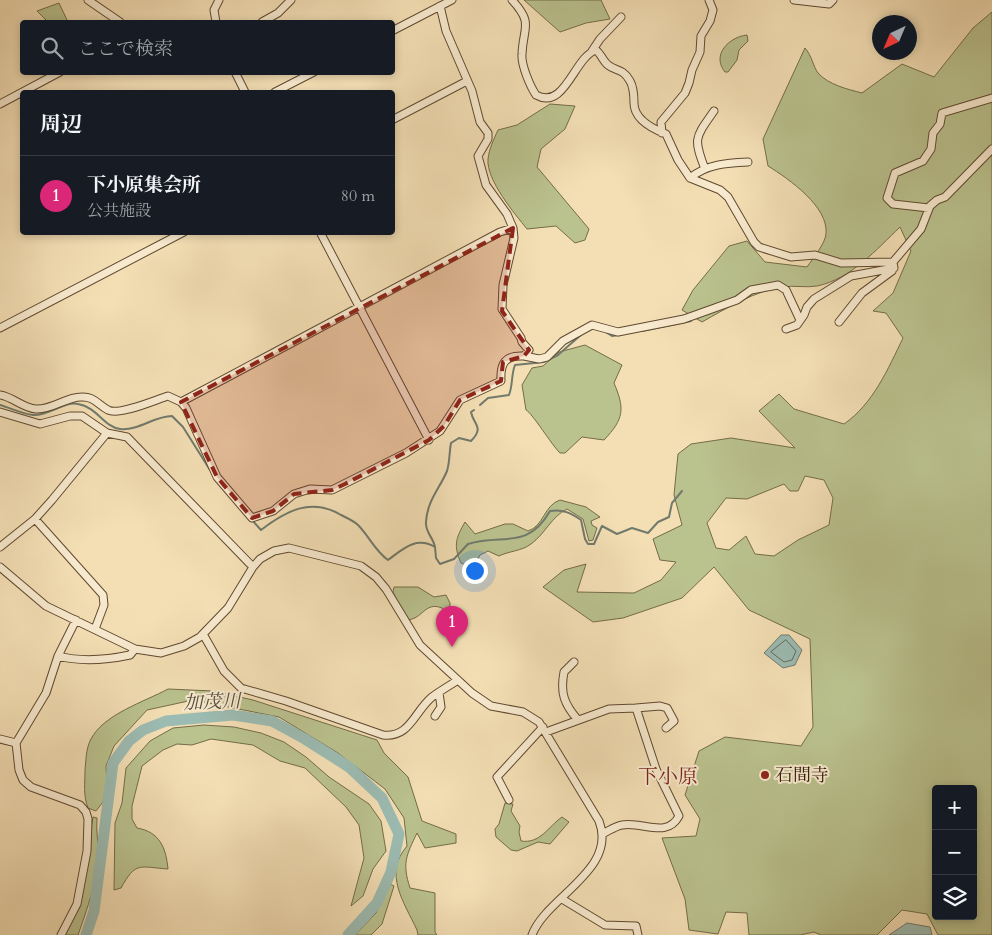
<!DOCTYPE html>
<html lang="ja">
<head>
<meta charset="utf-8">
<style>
  body { margin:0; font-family:Cardo,"Noto Serif JP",serif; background:#20242c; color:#f1f3f6 }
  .controls { position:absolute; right:15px; bottom:15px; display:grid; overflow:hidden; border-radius:5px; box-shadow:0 2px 8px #0003 }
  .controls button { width:45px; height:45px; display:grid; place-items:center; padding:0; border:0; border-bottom:1px solid #363941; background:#171b24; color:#f1f3f6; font:25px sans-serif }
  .compass { position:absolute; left:872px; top:15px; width:45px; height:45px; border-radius:50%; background:#171b24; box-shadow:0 2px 8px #0003; rotate:224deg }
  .you { position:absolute; left:474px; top:570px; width:18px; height:18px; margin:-12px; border:4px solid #fff; border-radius:50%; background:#1a73e8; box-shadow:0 0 0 8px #1a73e833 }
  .badge { display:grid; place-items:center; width:32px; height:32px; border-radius:50%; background:#db2777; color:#fff; font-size:16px; font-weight:700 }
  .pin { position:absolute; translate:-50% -41px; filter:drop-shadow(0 1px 2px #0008) }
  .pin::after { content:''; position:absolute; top:26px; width:18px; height:15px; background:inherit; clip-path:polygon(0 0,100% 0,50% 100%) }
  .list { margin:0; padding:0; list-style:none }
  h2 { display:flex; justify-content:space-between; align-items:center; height:65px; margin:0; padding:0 20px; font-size:21px }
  h2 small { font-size:16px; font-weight:400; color:#9ea1a6 }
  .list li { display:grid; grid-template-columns:32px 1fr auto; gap:15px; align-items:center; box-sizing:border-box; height:80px; padding:0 20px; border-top:1px solid #363941 }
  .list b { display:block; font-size:19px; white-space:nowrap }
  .list p { margin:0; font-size:16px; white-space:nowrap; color:#9ea1a6 }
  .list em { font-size:16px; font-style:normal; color:#9ea1a6 }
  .icon { flex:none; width:28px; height:28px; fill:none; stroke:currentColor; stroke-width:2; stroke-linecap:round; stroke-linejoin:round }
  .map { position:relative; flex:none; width:992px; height:935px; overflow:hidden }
  .search { position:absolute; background:#171b24; box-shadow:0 2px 8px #0003; left:20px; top:20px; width:375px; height:55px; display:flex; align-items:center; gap:12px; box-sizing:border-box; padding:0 18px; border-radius:5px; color:#9ea1a6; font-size:19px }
  .panel { position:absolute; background:#171b24; box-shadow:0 2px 8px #0003; left:20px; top:90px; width:375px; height:145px; border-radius:5px }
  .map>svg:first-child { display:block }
</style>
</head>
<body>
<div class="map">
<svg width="992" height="935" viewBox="0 0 992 935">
  <rect width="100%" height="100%" fill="#f4dfb5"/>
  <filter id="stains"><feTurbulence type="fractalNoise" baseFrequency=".004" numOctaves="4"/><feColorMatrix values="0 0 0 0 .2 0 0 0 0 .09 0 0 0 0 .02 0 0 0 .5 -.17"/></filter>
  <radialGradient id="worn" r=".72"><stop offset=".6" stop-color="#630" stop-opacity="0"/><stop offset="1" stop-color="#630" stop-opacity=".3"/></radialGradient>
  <path fill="#bac28e" stroke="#746c49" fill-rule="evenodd" d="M524 0H601L610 19 586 23 560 32Z
    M59 3 68 22H48L37 11Z
    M992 12V935H938L927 914 902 910 877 935H821L814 932 800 935H749L747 913 726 912 718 934 689 930 685 899 662 838 696 836 700 819 685 795 699 751 725 737 801 746 813 727 810 639 749 610 714 567 682 598 623 618 593 622 543 587 564 570 586 564 577 592 634 593 661 580 676 562 660 560 653 539 682 525 674 495 678 454 691 444 731 438 795 448 759 411 779 394 794 409 844 424C873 404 888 369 903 338L886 313 873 311 893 293 911 251 900 227C877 249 851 279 817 286 806 288 794 285 783 287 754 291 727 308 702 322L682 310 693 290 729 246 747 241 765 262 807 267C813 258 825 244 826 234 829 207 789 179 768 166L763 139 805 48C812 56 813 66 818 73 829 85 847 89 862 93L902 64 934 77 973 28ZM805 476 824 480 833 498 829 525 798 540 774 556 755 554 746 536 729 550 716 548 707 523 726 498 747 499 784 484 790 491H798ZM936 789H973V916H936Z
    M747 35 748 41 739 50 737 60 728 72H725C711 55 729 37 747 35Z
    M550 104 575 106 565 129 541 149 537 167 589 229 585 240 575 243 556 226 527 229C515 214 486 180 488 159 489 149 494 139 498 130L517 125Z
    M585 345 622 365 614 383C625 409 624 419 604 440L582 437 565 453H560C551 444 533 414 526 410L522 385 532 368 543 366 559 352Z
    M560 500 586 507 600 517 591 521 592 525 597 528 593 540 589 541 583 519 567 509C551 517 546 533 531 544 522 551 509 551 499 556L488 551 480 555 473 568 461 563C453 545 456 538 465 522L475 534 505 524H513L528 531C544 526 544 505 560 500Z
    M394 587H418L434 597 446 595 450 603V616L448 618 442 608C424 601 423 620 406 620L393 592Z
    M168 689 213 691 253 700 377 740 384 753 408 777 422 821 456 834V843L425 848 417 833C406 856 402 863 410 888L435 893V932L437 935H418L417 930C404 902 383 874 407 846L404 818 385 789 338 753 279 717 193 700 147 710 114 746 106 766 107 786 103 802 96 811 88 808C83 795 85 784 85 770 86 760 86 748 91 739 104 714 144 702 168 689Z
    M204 725 234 727 261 733 284 742 306 757 329 777 369 804 381 821 386 851 373 869 363 896 351 906 364 858 359 825 346 807 305 768 280 761 253 745 211 739 192 745 177 744 163 750 142 766 132 806V819L137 828C160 832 166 848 168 869 139 867 136 861 121 888L114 890 115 823 122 803 126 768 150 741 173 728Z
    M505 803 513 804 511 811 520 826 519 832 521 841C540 844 548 827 562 817L569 822 550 844 538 842 517 851 511 850 496 837 495 829 499 824Z
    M93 817 97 818C96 830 98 840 98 852 98 880 87 909 78 935H64L79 904Z
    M390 884 394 886 382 924 371 935H355L376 913Z"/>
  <path fill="#9cbcb3" stroke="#707a6d" d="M781 635H789L802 650 795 665 783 668 764 653Z
    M907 923 930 927 932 935H889Z"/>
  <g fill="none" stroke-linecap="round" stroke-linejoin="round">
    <path stroke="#646a5c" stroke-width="1" d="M786 640 796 651 792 660 784 662 771 652Z"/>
    <path stroke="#707a6d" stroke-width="2" d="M604 331 612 336 620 335
      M642 331 691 321
      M0 405C10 408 23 414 33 415 48 416 64 401 78 404 97 407 104 427 120 429 139 431 154 416 172 416L183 427 210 470
      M480 405 488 398 509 395C513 385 511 375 515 365L544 362 558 355 582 334
      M252 520 261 530C286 511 311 497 341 515 347 518 354 521 358 525 369 536 375 551 388 560 403 549 416 536 435 547L436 558 440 564 454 559 468 544C503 533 527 551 550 511 563 509 571 513 581 520L585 539 588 544H594L602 526 617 534 632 528 648 533 658 522 669 517 672 503 682 491
      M435 547C433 537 425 532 426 522 427 501 440 488 447 471 450 461 449 453 451 443L459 438 471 441C485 427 473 424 471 412L474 410"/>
    <path stroke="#9cbcb3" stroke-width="11" d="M86 935 94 911 113 763 129 741 143 730 166 721 233 715 272 721 305 739 349 767 382 798 399 834 391 872 377 903 348 935"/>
    <defs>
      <path id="street" d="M88 0 120 22
        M512 0C534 24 523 27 522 54 521 65 530 86 536 95 565 111 574 57 596 50 601 54 603 61 608 65 615 71 623 68 630 81 634 88 634 96 634 103 634 120 653 129 666 134L678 160 690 178C707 164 727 163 748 162
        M794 0 829 4 833 0
        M216 22 214 10 219 0
        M262 22 278 13 291 0
        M392 31 452 0
        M592 51 600 39 621 17
        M235 72 245 92
        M275 92 314 72
        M0 104 60 72
        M392 120 467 81
        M662 133 661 122 685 93 689 83 692 70 700 52 701 36 710 21 713 10 709 0
        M705 169C693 138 695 138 714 111
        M690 178 720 190 728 197 754 242 759 247 791 257 815 255 841 263 893 262
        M929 208 893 204 887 198 895 173 923 161 931 149 933 133 940 124 942 113 992 98
        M320 232 429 440
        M839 322 862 293 892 271
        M0 328 184 232
        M786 329 797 325 804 315 807 307 814 299 851 276 894 268 893 262 921 229 930 206 937 200 945 197 992 149
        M524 356 539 359 547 357 563 341 592 325 618 332 684 319 737 300 751 290 778 285 786 290 800 320
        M0 395C13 397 23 408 36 409 52 410 66 397 81 397 94 396 98 405 108 410 119 416 155 400 168 396L181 402 186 408 217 477 252 518 273 511 294 494 310 489 332 490 406 453 440 431 460 400 501 381C500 363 505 355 524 356L529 350 522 342 521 338 502 309 503 285 514 238 513 228 507 214 486 185 478 156 488 139V133L480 122 472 91 446 31 440 6
        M181 402 500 232 513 228
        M0 412 40 424 70 416H82L107 433 127 437 253 567
        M35 519 103 595 104 605 95 629
        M0 547 35 519 52 500 107 433
        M0 567 46 606 135 649 161 653 184 646 200 637 228 608 253 567 260 559 274 551 289 548 361 566 376 577 386 589 420 645 472 693 491 706 523 712 539 722 599 821C618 870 546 897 532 935
        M203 634 224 671 241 688 286 701 383 735C410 738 414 712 432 697 440 691 449 686 458 680
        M58 656C81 662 106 660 130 655L135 649
        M574 662 564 672C560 693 564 704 578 720
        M636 708 660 706 667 708 674 721 666 728
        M435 716 441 707 439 693
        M546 732 609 709 636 708 656 769 679 816C667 839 642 821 622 825 616 826 610 830 604 833
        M0 739 16 743
        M509 800 497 777 543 727
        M562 899 605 925 636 926 638 935
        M61 935 77 904 87 851 88 819 86 812 80 805 31 787 23 780 19 770 16 743 46 693 58 656 76 620"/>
    </defs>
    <use href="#street" stroke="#5f4930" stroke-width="9"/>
    <use href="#street" stroke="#f8eacf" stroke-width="7"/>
  </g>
  <path fill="#8f2418" fill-opacity="0.2" stroke="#8f2418" stroke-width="4" stroke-dasharray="10 6" stroke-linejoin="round" d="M513 228 502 311 529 350 524 356 503 362 501 381 460 400 444 426 429 440 345 484 332 490 294 494 273 511 252 518 217 477 181 402Z"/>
  <circle fill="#8f2418" stroke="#f8eacf" stroke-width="2" cx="765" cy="775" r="5"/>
  <g text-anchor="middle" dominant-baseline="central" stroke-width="4" stroke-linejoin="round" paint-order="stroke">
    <g font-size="18" fill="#2d1704" stroke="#f8eacf" text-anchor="start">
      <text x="775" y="775">石間寺</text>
    </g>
    <g font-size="19" font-style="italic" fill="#545141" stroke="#f8eacf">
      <text transform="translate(212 702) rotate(-2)">加茂川</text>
    </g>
    <g font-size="20" fill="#7a1f14" stroke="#f8eacf">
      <text x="668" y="776">下小原</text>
    </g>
  </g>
  <rect width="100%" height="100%" filter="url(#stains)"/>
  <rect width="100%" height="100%" fill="url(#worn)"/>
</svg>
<div class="controls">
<button>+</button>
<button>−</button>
<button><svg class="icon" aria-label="layers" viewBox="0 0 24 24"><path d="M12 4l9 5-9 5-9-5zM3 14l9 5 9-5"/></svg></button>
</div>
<svg class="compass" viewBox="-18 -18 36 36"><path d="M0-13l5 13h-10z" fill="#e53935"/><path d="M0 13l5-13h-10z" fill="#9ea1a6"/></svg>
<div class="you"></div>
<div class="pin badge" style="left:452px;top:647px">1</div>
<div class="search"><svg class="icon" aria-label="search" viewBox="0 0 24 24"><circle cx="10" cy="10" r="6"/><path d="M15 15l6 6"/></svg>ここで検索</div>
<section class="panel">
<h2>周辺<small></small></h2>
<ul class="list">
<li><span class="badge">1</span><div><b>下小原集会所</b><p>公共施設</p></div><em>80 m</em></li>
</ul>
</section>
</div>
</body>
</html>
